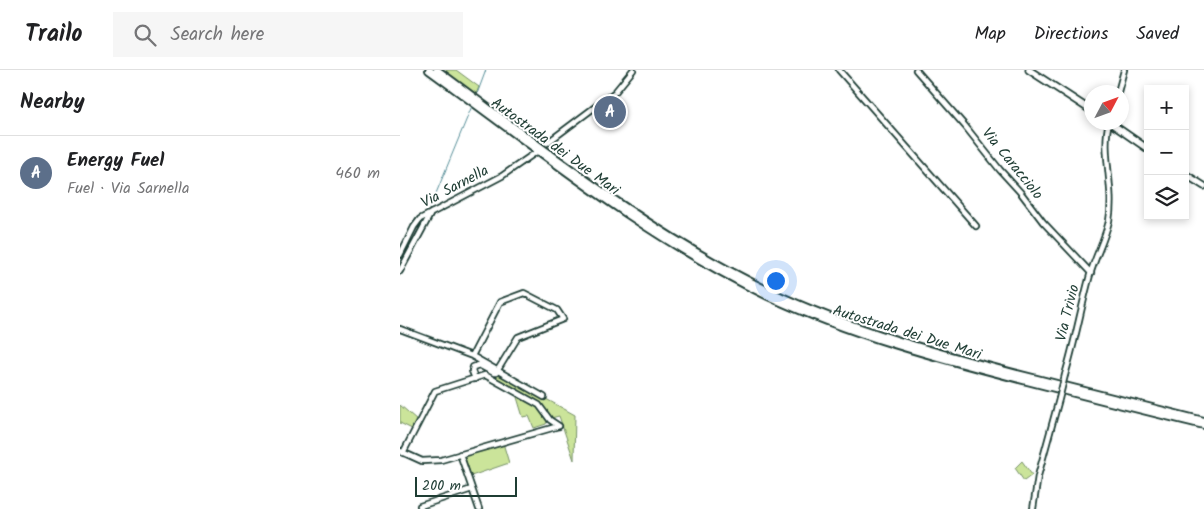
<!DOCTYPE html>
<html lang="en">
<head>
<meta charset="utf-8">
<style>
  body { margin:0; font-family:Kalam,sans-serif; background:#f6f6f6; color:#202124 }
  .controls { position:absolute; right:15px; top:15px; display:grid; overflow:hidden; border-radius:0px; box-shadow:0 2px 8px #0003 }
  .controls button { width:45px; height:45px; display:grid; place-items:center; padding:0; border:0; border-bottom:1px solid #e0e0e0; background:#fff; color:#202124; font:25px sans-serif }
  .compass { position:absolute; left:684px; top:15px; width:45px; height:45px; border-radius:50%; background:#fff; box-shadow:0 2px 8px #0003; rotate:49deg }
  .scale { position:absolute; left:15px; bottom:12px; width:102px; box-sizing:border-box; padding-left:5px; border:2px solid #1f3d34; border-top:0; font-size:14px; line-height:18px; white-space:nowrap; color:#1f3d34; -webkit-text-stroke:4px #fff; paint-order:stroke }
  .you { position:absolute; left:375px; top:210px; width:18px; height:18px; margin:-12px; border:4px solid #fff; border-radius:50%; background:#1a73e8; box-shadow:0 0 0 8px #1a73e833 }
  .badge { display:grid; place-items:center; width:32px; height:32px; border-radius:50%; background:#db2777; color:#fff; font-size:16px; font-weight:700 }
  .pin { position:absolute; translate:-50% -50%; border:2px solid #fff; box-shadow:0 1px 5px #0006 }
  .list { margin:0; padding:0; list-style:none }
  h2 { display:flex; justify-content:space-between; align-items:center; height:65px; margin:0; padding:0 20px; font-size:21px }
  h2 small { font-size:16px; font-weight:400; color:#757577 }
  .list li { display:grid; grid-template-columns:32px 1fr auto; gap:15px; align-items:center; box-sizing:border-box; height:75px; padding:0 20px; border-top:1px solid #e0e0e0 }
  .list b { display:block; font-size:19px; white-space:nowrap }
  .list p { margin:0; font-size:16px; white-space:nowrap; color:#757577 }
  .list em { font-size:16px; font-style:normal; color:#757577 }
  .icon { flex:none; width:28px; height:28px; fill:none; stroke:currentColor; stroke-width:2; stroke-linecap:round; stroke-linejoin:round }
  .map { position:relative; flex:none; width:804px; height:439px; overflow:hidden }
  header { display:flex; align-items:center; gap:30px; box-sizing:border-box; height:70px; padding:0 25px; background:#fff; border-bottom:1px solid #e0e0e0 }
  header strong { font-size:24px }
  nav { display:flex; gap:28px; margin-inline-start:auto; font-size:18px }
  .search { width:350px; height:45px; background:#f6f6f6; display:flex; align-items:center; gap:12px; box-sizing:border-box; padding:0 18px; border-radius:0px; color:#757577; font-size:19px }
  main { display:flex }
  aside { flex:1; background:#fff }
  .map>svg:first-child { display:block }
</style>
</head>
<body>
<header>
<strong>Trailo</strong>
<div class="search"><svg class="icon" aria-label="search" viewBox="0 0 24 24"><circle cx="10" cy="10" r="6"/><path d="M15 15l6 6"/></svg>Search here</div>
<nav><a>Map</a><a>Directions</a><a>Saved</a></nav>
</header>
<main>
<aside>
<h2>Nearby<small></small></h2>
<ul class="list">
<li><span class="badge" style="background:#5c6f8a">A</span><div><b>Energy Fuel</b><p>Fuel · Via Sarnella</p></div><em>460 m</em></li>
</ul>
</aside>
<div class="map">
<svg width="804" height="439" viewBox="0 0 804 439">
  <rect width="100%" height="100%" fill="#fff"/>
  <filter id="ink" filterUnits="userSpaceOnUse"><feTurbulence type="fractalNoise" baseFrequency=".02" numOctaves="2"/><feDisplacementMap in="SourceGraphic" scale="10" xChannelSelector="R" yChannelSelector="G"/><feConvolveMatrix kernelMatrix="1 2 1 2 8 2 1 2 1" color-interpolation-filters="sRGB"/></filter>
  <g filter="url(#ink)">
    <path fill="#cbe49a" stroke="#759067" d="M44 0H56L79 17 76 24Z
      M99 303 175 345 174 390 159 346 151 348 140 335 92 307Z
      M116 324 138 337 148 349 146 354 134 358 129 346 123 347Z
      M0 335 17 350 12 359 0 353Z
      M103 373 109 393 71 406 64 385Z
      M622 391 632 405 624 411 615 398Z"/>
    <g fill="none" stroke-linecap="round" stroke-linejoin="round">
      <path stroke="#568e98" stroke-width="1" d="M77 24 86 0
        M30 138 72 36
        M0 194 24 150"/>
      <defs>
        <path id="minor" d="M439 0 576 156
          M516 0 565 56 600 100 621 123 643 152 691 203
          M718 22 724 0
          M147 73 215 22 233 0
          M0 185 14 157 20 149 102 106 135 83
          M0 201 31 143
          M0 259 72 286 144 327
          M72 286 100 232 124 223 157 240 163 249 118 267 96 303H94L79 295 73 297 72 301 75 309
          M665 305C675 272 681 238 690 205 695 187 705 169 709 151 715 118 701 82 709 52
          M0 381 22 391 41 390 159 356
          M3 383 35 321 85 305 139 335 150 350 159 356
          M60 384 79 439
          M21 439 20 436 72 419
          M633 439 638 406 659 329"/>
        <path id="major" d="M629 0 692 41
          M709 52 748 79
          M785 104 804 116"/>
        <path id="highway" d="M29 0C139 80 245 167 368 226 451 265 538 288 627 311 686 326 745 341 804 355
          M37 0C144 79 248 163 369 221 451 260 537 283 625 306 685 321 744 336 804 351"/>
      </defs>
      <use href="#minor" stroke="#1f3d34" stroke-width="8"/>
      <use href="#major" stroke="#1f3d34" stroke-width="9"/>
      <use href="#highway" stroke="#1f3d34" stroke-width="10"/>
      <use href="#minor" stroke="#fff" stroke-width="4.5"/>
      <use href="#major" stroke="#fff" stroke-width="5.5"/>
      <use href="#highway" stroke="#fff" stroke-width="6"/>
      <defs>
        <path id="minor-bridge" d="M659 329 665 305"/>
      </defs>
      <use href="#minor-bridge" stroke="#1f3d34" stroke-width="8" stroke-linecap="butt"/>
      <use href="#minor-bridge" stroke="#fff" stroke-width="4.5"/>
    </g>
  </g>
  <g text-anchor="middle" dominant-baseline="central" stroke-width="4" stroke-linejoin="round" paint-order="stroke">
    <g font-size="15" fill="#1f3d34" stroke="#fff">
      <text transform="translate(155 77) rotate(36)">Autostrada dei Due Mari</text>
      <text transform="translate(612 94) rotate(51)">Via Caracciolo</text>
      <text transform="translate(55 117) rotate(-28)">Via Sarnella</text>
      <text transform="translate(668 243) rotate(-76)">Via Trivio</text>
      <text transform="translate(507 263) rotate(17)">Autostrada dei Due Mari</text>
    </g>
  </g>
</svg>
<div class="controls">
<button>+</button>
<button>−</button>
<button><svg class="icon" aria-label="layers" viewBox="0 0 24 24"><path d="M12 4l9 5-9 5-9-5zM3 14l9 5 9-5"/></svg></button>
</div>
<svg class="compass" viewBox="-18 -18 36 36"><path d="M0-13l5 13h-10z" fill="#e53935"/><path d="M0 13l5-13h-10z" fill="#757577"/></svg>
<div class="scale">200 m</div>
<div class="you"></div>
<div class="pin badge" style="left:210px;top:42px;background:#5c6f8a">A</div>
</div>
</main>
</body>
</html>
